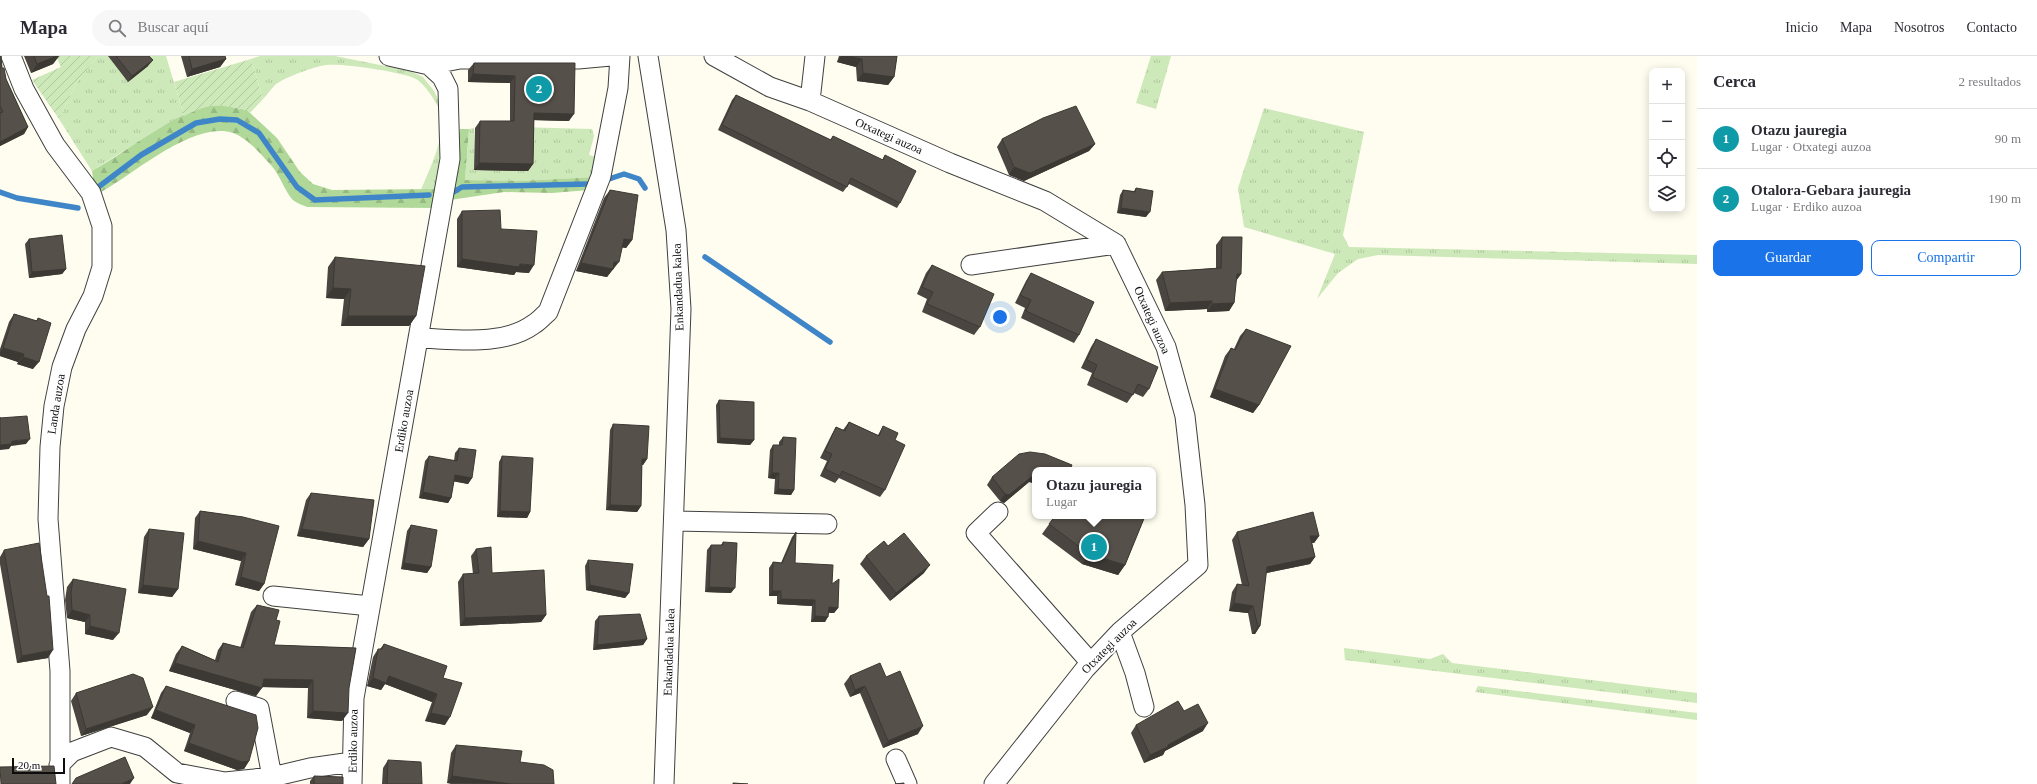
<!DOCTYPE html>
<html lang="es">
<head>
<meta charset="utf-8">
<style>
  body { margin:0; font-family:Georgia,serif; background:#f7f7f7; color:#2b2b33 }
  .controls { position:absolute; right:12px; top:12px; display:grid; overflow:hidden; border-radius:8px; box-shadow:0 2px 10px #0003 }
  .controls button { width:36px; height:36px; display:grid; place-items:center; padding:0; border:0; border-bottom:1px solid #e1e1e2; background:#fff; color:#2b2b33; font:20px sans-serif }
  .scale { position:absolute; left:12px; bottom:10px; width:53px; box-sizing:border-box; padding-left:4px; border:2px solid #0d0d0d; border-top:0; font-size:11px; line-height:14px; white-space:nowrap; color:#0d0d0d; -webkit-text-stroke:3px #fff; paint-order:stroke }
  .you { position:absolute; left:1000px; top:261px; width:14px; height:14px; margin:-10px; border:3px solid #fff; border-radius:50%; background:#1a73e8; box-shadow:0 0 0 6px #1a73e833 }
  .badge { display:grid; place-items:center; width:26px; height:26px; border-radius:50%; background:#1a73e8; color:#fff; font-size:13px; font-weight:700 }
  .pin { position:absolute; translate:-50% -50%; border:2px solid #fff; box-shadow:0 1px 4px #0006 }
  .popup { position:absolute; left:1032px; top:411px; width:124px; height:52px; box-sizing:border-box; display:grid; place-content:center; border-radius:8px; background:#fff; filter:drop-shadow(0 1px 3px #0005); font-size:13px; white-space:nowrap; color:#7c7c81 }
  .popup b { font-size:15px; color:#2b2b33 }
  .popup::after { content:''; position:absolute; left:50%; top:100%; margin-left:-8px; border:8px solid transparent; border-top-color:#fff }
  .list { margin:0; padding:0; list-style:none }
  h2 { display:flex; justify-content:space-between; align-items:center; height:52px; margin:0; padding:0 16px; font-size:17px }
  h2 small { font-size:13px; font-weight:400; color:#7c7c81 }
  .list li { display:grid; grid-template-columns:26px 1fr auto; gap:12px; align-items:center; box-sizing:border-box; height:60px; padding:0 16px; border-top:1px solid #e1e1e2 }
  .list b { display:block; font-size:15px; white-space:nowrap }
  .list p { margin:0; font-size:13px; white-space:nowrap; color:#7c7c81 }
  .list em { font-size:13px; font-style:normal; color:#7c7c81 }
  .actions { display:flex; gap:8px; padding:12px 16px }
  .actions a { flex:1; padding:9px 0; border:1px solid #1a73e8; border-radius:8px; text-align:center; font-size:14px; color:#1a73e8 }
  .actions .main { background:#1a73e8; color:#fff }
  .icon { flex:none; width:22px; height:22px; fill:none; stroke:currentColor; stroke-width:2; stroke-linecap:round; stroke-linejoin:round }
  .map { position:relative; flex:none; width:1697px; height:728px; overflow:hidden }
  header { display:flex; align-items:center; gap:24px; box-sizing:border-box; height:56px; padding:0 20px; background:#fff; border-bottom:1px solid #e1e1e2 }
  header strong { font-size:19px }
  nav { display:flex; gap:22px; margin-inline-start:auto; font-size:14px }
  .search { width:280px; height:36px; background:#f7f7f7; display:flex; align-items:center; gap:10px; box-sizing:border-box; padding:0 14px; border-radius:22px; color:#7c7c81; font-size:15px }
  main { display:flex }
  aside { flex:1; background:#fff }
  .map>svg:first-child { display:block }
</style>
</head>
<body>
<header>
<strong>Mapa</strong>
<div class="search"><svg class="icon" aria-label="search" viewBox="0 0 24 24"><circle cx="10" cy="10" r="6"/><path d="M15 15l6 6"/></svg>Buscar aquí</div>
<nav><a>Inicio</a><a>Mapa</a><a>Nosotros</a><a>Contacto</a></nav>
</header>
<main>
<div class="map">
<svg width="1697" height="728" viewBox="0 0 1697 728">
  <defs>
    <pattern id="grass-tufts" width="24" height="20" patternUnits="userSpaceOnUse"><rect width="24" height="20" fill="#cde8b9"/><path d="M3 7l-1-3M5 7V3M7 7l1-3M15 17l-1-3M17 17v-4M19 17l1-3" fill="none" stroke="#afc69e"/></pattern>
    <pattern id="forest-firs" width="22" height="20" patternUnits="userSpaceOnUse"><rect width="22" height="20" fill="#b0d899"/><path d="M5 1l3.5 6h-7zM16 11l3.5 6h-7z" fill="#96b883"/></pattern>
    <pattern id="garden-furrows" width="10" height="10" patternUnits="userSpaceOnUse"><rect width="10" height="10" fill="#cde8b9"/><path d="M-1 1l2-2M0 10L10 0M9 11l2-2" fill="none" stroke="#afc69e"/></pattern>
  </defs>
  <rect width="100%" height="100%" fill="#fefdef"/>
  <path fill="url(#grass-tufts)" d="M98 0H166L184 60 161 71 92 115 59 63 77 26Z
    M260 0H335L410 15 423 21 434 35 442 52 445 68 437 133 421 134C430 112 444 85 441 61 440 50 426 29 416 23 404 16 341 7 326 9 313 11 285 21 275 29 271 33 267 39 263 43L251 3Z
    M1151 0H1171L1156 53 1136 47Z
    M1264 52 1364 76 1343 179 1349 191 1697 199V208L1378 199 1358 203 1338 217 1317 243 1335 198 1244 171 1238 132Z
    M515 71 592 73 594 80 589 99 600 102 594 121 521 125 465 124 469 73 474 72 475 114Z
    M1344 592 1430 603 1443 598 1452 607 1697 637V647L1345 604Z
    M1478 630 1697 657V664L1475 636Z"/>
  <path fill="url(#forest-firs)" d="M216 48 247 54 277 82 300 116 313 128 332 134 437 133 436 152 307 151C303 149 296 147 293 144 284 135 280 117 268 106 259 96 247 82 233 77 194 64 134 118 101 136L94 128 92 115C133 92 170 58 216 48Z
    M460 73H469L465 124 521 125 594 121 589 134 552 137 504 136 450 144Z"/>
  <path fill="url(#garden-furrows)" d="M56 0H98L77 26 59 63 32 24 61 11Z
    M251 3 263 43 250 57 247 54C218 49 212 46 184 60L174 26Z"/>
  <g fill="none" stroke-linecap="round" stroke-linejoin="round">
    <path stroke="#3f86c8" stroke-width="5.5" d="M609 123 624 118 639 123 645 132
      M97 132 141 99 196 67 220 63 237 64 259 77 297 131 315 144 429 139
      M0 136 17 142 78 152
      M452 137 462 131 588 128
      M705 201 830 286"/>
    <defs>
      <path id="minor" d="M11 0 24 33 55 89 91 137 102 170V211L93 240 76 273 62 311 54 350 50 391 48 463 60 615V728
        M389 0 429 9 460 3H578L611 0
        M648 0 676 174 681 253 664 728
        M714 0 770 31 810 45 950 107 1045 145 1116 188 1166 291 1185 360 1195 449 1198 509 1120 576 1085 613 994 728
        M810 45 815 0
        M971 209 1116 188
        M418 282C454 283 503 291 534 268 539 265 543 260 548 256L601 120 618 32 620 0
        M998 456 976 477 1091 607
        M674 465 827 468
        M273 540 370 550
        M1120 576 1135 617 1144 651
        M236 645 259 652 272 721
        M896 703 907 728
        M59 709 72 696 111 681 145 691 177 717 225 726 272 721 310 712 352 706
        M352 728 354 642 450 103 448 33 442 21 429 9"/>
    </defs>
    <use href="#minor" stroke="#404040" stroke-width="21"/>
    <use href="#minor" stroke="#fff" stroke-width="19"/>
  </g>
  <path fill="#4a4540" d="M0 0 2 12 6 23 28 71 24 78 0 90Z
    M24 0H59L53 8 31 17Z
    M108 0H149L148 10 128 26Z
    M181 0H225L226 3 220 11 187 21Z
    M839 0H897L894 21 888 29 857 25 856 11 837 6Z
    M474 7H575L569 65 534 64 533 108 528 115 474 114 475 72 480 65H510V27L468 26V14Z
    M736 39 830 84 833 80 882 104 885 99 900 147 897 152 849 128 843 136 718 74 732 44Z
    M1002 83 1095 88 1089 95 1024 125 1009 119 997 91Z
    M1136 132 1146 161 1117 157 1120 139 1123 134 1134 135Z
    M610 134 632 184 626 192 622 191 613 214H612L607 221 576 215 604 142Z
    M462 155 501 173 529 217 516 216 514 219 457 211V163Z
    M1222 181 1241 218 1236 225 1234 247 1229 255 1207 256V253L1165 255 1156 224 1162 216 1216 212V189Z
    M29 183 66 213 62 218 29 222 25 188Z
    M335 201 416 260 409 270H341L344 243 326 242 328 211Z
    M932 209 980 271 974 279 922 256 927 243 917 238 926 217Z
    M1031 217 1079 279 1074 287 1021 262 1025 252 1015 247 1026 225Z
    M14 258 36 265 38 262 33 313 17 308 18 306 0 300V293L9 266Z
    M1246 273 1259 349 1253 357 1210 341 1225 300 1231 292 1234 293 1240 280Z
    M1096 283 1149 333 1143 341 1134 337 1127 347 1087 329 1092 317 1081 312 1091 291Z
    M719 344 754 384 750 389 717 387 716 349Z
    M849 366 878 379 883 370 895 384 885 434 880 441 839 422 835 427 820 420 827 405 820 402 832 378 836 371 843 374Z
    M613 368 647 403 643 409H642L641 450 637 456 606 454 610 374Z
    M783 381 794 434 791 439 774 438 775 423 768 422 770 394 773 389H779V386Z
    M459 392 472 422 468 428 454 425 451 442 448 447 419 442 425 405 429 400 454 405 455 397Z
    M502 400 530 456 527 462 497 461 499 406Z
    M992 421 1029 426 1004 447 1000 445 987 429Z
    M311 437 369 483 363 491 297 480 306 444Z
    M200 455 243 461 264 528 259 535 235 529 241 505 193 493 195 462Z
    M1055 460H1145L1125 509 1118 519 1082 508 1042 478Z
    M411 469 431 511 427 517 401 513 407 475Z
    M149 473 178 533 172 541 138 537 144 481Z
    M796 476 795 507 832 528 838 552 834 557H829L825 566H811L812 550 777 548V540H769V512L773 506 781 507 792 481Z
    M1237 476 1319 480 1314 487H1312L1315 501 1310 508 1266 517 1260 570 1255 578H1252L1248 557 1229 555 1232 536 1237 528 1242 529 1232 484Z
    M723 486 731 537 705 536 707 494 711 489H721Z
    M888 490 924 517 890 545 860 508 866 500Z
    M476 493 492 517 546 559 541 566 460 570 458 526 463 518H473L471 500Z
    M4 494 48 602 17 607 0 508V501Z
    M588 504 629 537 625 542 586 534 585 510Z
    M73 523 113 584 85 578V566L67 562 65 544 67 531Z
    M257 549 276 564 274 589 356 592 342 665 307 662 308 632 262 631 256 640 169 615 176 598 182 590 215 604 218 594 223 587 240 592 251 556Z
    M599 560 647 583 643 589 593 594 595 565Z
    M384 588 443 622 445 669 425 665 432 646 385 628 381 634 367 630 373 601 378 593H380Z
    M850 620 886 621 918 678 883 692 860 637 850 641 844 628Z
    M166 630 249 705 244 713 237 714 184 695 190 677 151 662 161 637Z
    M76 637 147 659 81 680 71 645Z
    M1184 655 1203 675 1165 695 1163 699 1144 707 1131 677 1136 669Z
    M456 689 520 706 554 728H451L447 727 451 697Z
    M388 704 422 728H382L383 712Z
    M314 720 343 728H310V725Z"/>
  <path fill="#3c3834" d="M57 0H59L53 8 31 17 37 8Z
    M841 0H849L862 3 856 11 837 6Z
    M226 3 220 11 187 21 192 13Z
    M153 4 148 10 128 26 132 20Z
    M863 17 894 21 888 29 857 25Z
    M473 18 515 20 510 27 468 26Z
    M534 57 574 58 569 65 529 64Z
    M28 71 24 78 0 90V86Z
    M1095 88 1089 95 1024 125 1009 119 1014 111Z
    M479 107 533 108 528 115 474 114Z
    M1121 152 1150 156 1146 161 1117 157Z
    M624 183 632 184 626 192 618 191Z
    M462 203 520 208 534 209 529 217 516 216 514 219 457 211Z
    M614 206H619L607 221 576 215 581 207Z
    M66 213 62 218 29 222 32 216Z
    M1237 218H1241L1235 226Z
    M333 232 351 233 344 243 326 242Z
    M1212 245 1207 253 1165 255 1170 247Z
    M1234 247 1229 255 1207 256 1212 248Z
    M348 260H416L409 270H341Z
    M3 292 24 298 18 306 0 300V297Z
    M23 301 39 306 33 313 17 308Z
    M1215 333 1259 349 1253 357 1210 341Z
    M720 382 754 384 750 389 717 387Z
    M30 383 26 388 11 390 9 393 0 394V389L12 385Z
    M642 403H647L643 409 639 408Z
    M772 417H779L775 423 768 422Z
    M1035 418V428L1029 426 1004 447 1000 445 1005 438Z
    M455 419 472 422 468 428 451 425Z
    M778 433 794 434 791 439 774 438Z
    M423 436 451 442 448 447 419 442Z
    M610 449 641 450 637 456 606 454Z
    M500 455 530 456 527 462 497 461Z
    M302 473 369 483 363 491 297 480Z
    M1310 480H1319L1314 487H1305Z
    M198 485 246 497 241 505 193 493Z
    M1089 498 1125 509 1118 519 1082 508Z
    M1315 501 1310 508 1262 518 1267 511Z
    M404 507 431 511 427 517 401 513Z
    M930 509 924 517 890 545 896 537Z
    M241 521 264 528 259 535 235 529Z
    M143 529 178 533 172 541 138 537Z
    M590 529 629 537 625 542 586 534Z
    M709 531 735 532 731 537 705 536Z
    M772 535H781L777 540H769Z
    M781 543 815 544 812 550 777 548Z
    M1234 547 1253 550 1248 557 1229 555Z
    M829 551 838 552 834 557 825 556Z
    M72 554 90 559 85 566 67 562Z
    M546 559 541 566 460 570 465 562Z
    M815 560 828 561 825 566H811Z
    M90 570 119 577 113 584 85 578Z
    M1260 570 1255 578H1252L1258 571Z
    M647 583 643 589 593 594 597 589Z
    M53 594 48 602 17 607 22 600Z
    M175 607 262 632 256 640 169 615Z
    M389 620 437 638 432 646 385 628 381 634 367 630 373 622Z
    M264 623 313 624 308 632 259 631Z
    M865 630 860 637 850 641 855 634Z
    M153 651 147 659 81 680 86 673Z
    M156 654 195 669 190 677 151 662Z
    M313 655 348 657 342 665 307 662Z
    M431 657 450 661 445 669 425 665Z
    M1208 667 1203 675 1165 695 1163 699 1144 707 1150 699Z
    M923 670 918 678 883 692 888 685Z
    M189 687 249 705 244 713 237 714 184 695Z
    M452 720 511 728 447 727Z
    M134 722 130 728H121Z"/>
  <path fill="#56504a" stroke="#3c3834" d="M0 0H1L2 12H4L6 23 28 71 0 86V57L3 56 0 50Z
    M34 0H57L37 8Z
    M116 0H149L153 4 132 20Z
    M189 0H225L226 3 192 13Z
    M849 0H897L894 21 863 17 862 3Z
    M474 7H575L574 58 534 57 533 108 479 107 480 65H514L515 20 473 18Z
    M736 39 831 84 833 80 883 104 885 99 916 115 900 147 851 122 847 131 722 69Z
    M1076 50 1095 88 1030 117 1014 111 1002 83 1043 62Z
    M1136 132 1153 135 1150 156 1121 152 1123 134 1135 136Z
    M610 134 638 139 632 184 624 183 619 206H614L613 213 581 207Z
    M500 154 501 173 537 175 534 209 520 208 519 211 462 203V155Z
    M62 179 66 213 32 216 29 183Z
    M1222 181H1242L1241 218H1237L1234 247 1212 248V245L1170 247 1162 216 1221 212Z
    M335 201 425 210 416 260H348L351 233 333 232Z
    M932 209 994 238 980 271 927 248 933 236 922 231Z
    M1031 217 1094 246 1079 279 1026 255 1031 244 1020 239Z
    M14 258 37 265 38 262 51 267 39 306 23 301 24 298 3 292Z
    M1246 273 1291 290 1259 349 1215 333 1231 292 1235 294Z
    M1096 283 1158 311 1149 333 1138 328 1133 339 1092 321 1097 309 1087 304Z
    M719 344 754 346V384L720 382Z
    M27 360 30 383 12 385V388L0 389V361V362Z
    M849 366 879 380 883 370 898 377 895 384 905 389 885 434 842 415 840 420 825 413 832 398 825 395 836 371 845 375Z
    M613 368 649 370 647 403H642L641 450 610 449Z
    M783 381 796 382 794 434 778 433 779 417H772L773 389H782Z
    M459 392 476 394 472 422 455 419 451 442 423 436 429 400 457 405Z
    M1030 396 1045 398 1072 409 1070 414H1035V418L1009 439 1005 438 992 421 1019 398Z
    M502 400 533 402 530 456 500 455Z
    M311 437 374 444 369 483 302 473Z
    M200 455 243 461 279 470 264 528 241 521 246 497 198 485Z
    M1313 456 1319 480H1310L1315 501 1267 511 1260 570 1258 571 1253 550 1234 547 1237 528 1249 530 1237 476Z
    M1055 460H1106V461L1107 460H1145L1125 509 1089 498 1049 468Z
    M411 469 437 474 431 511 404 507Z
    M149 473 184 477 178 533 143 529Z
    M796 476 795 507 833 509 832 528 839 523 838 552 829 551 828 561 815 560V544L781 543V535H772L773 506 782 507Z
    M904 477 930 509 896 537 866 500 884 485 888 490Z
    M723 486 737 487 735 532 709 531 711 489H723Z
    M39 487 47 540H49L53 594 22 600 4 494Z
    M491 491 492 517 544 514 546 559 465 562 463 518 479 517 476 493Z
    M588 504 633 508 629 537 590 529Z
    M73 523 126 533 119 577 90 570V559L72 554 71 537Z
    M257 549 279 554 276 564 280 565 274 589 356 592 349 632 348 657 313 655V624L264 623 262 632 175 607 182 590 218 606 223 587 243 592Z
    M640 558 647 583 597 589 599 560Z
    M384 588 447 610 443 622 462 627 450 661 431 657 437 638 389 620 386 627 373 622 378 593H382Z
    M880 607 886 621 900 615 923 670 888 685 865 630 855 634 850 620Z
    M133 618 143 622 153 651 86 673 76 637Z
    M166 630 256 659 258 672 249 705 242 706 189 687 195 669 156 654Z
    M1178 645 1184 655 1198 648 1208 667 1168 689V691L1150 699 1136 669Z
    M456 689 522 695 520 706 544 709 553 714 554 728H511L452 720Z
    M125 701 134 722 121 728H72L76 722Z
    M388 704 421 706 422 728H387Z
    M54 710 56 728H1L0 711Z
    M314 720 343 721V728H314Z
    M733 727 748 728H733Z
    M904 727V728H895Z"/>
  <g text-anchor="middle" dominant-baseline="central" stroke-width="4" stroke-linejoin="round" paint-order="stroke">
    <g font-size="12" fill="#0d0d0d" stroke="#fff">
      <text transform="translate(889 80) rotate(24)">Otxategi auzoa</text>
      <text transform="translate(678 231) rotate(-92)">Enkandadua kalea</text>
      <text transform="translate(1152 264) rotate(66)">Otxategi auzoa</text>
      <text transform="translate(56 348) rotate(-81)">Landa auzoa</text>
      <text transform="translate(404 365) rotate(-80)">Erdiko auzoa</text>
      <text transform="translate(1109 590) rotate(-45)">Otxategi auzoa</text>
      <text transform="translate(669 596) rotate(-88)">Enkandadua kalea</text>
      <text transform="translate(353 685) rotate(-89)">Erdiko auzoa</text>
    </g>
  </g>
</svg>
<div class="controls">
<button>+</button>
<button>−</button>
<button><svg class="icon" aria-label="locate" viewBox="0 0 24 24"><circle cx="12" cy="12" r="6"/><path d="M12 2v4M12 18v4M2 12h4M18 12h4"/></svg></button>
<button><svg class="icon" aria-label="layers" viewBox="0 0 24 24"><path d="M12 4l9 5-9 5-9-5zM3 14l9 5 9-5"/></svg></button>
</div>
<div class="scale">20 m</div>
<div class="you"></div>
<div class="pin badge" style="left:1094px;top:491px;background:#0f9aa8">1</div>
<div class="popup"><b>Otazu jauregia</b>Lugar</div>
<div class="pin badge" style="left:539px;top:33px;background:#0f9aa8">2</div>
</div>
<aside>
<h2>Cerca<small>2 resultados</small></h2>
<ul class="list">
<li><span class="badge" style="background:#0f9aa8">1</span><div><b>Otazu jauregia</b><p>Lugar · Otxategi auzoa</p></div><em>90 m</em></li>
<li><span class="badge" style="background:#0f9aa8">2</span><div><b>Otalora-Gebara jauregia</b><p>Lugar · Erdiko auzoa</p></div><em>190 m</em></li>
</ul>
<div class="actions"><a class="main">Guardar</a><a>Compartir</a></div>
</aside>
</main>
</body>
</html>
